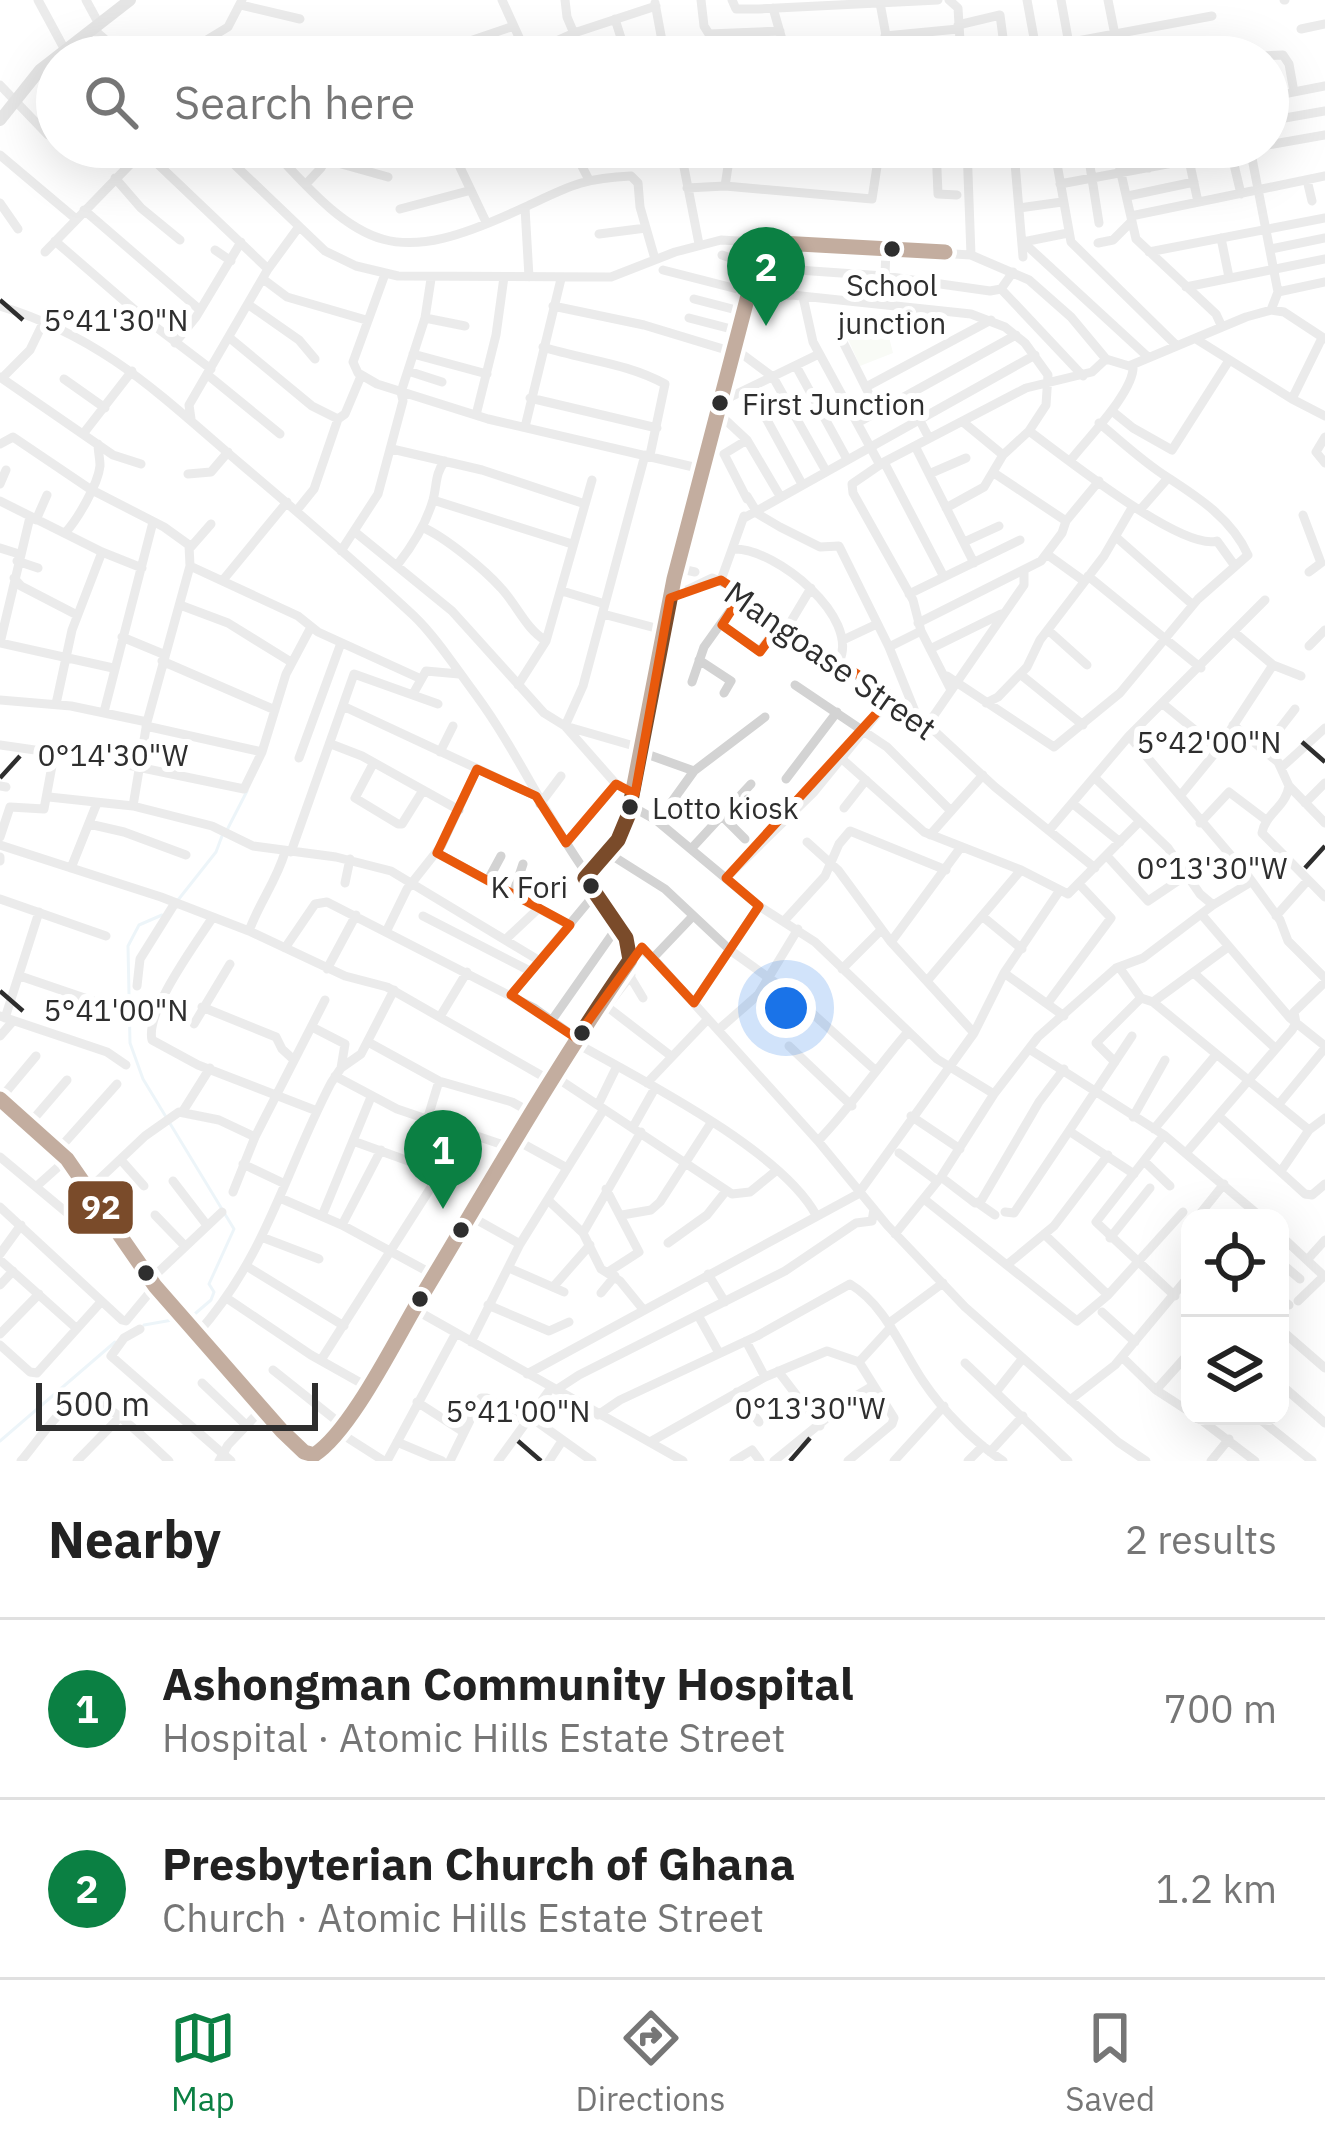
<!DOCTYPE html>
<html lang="en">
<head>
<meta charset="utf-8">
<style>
  body { margin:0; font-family:"IBM Plex Sans",sans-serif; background:#f2f2f2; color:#222 }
  .controls { position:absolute; right:36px; bottom:36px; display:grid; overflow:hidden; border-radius:24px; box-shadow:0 12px 48px #0002 }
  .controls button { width:108px; height:108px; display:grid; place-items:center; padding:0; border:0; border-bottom:3px solid #e0e0e0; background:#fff; color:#222; font:60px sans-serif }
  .scale { position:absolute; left:36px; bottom:30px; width:282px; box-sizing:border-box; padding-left:12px; border:6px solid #2e2e2e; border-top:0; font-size:33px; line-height:42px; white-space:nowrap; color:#2e2e2e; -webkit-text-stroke:9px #fff; paint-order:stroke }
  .you { position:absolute; left:786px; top:1008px; width:42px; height:42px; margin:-30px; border:9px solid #fff; border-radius:50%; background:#1a73e8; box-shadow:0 0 0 18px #1a73e833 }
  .badge { display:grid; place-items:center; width:78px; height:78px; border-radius:50%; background:#0b8043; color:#fff; font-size:39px; font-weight:700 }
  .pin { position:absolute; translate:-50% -99px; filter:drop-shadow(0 3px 6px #0008) }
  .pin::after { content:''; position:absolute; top:63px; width:42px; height:36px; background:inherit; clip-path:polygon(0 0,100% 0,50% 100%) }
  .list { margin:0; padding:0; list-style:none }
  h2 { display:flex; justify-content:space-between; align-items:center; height:156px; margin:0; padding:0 48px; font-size:51px }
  h2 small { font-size:39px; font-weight:400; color:#767676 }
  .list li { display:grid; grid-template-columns:78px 1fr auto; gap:36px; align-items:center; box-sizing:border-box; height:180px; padding:0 48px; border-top:3px solid #e0e0e0 }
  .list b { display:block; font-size:45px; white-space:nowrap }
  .list p { margin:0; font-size:39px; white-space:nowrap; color:#767676 }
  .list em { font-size:39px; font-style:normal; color:#767676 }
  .icon { flex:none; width:66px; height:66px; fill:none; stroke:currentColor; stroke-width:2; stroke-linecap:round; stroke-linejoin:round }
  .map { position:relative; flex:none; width:1325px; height:1461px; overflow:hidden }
  .search { position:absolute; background:#fff; box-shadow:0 12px 48px #0002; left:36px; right:36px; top:36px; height:132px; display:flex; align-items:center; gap:30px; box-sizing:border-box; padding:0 42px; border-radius:66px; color:#767676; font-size:45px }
  .sheet { height:516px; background:#fff }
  nav { display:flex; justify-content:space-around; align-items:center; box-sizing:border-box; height:168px; border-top:3px solid #e0e0e0; background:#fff; font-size:33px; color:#767676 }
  nav a { display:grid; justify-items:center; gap:6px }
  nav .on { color:#0b8043 }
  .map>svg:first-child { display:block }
</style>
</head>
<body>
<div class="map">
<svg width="1325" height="1461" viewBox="0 0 1325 1461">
  <rect width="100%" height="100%" fill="#fff"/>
  <path fill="#f1f5ec" d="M883 313 893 353 860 366 843 328Z"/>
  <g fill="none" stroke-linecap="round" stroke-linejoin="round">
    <path stroke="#d8e9f2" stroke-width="3" d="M227 830 247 791
      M178 900 216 852 222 836
      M162 915 139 925 128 946 130 1043 143 1079 234 1229 209 1284 214 1292 211 1300 190 1318
      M144 1325 178 1319
      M0 1441 115 1342"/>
    <path stroke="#d3d3d3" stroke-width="9" d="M38 0 65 50
      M86 0 99 24
      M502 0 528 57
      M565 0 567 17 584 57
      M701 0 704 26 709 34 780 31
      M732 0 736 9H759L938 0
      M949 0 958 8 961 57
      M1027 0 1036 49
      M1061 0 1069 44
      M1108 0 1115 35
      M1284 0H1285
      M655 3 665 57
      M880 3 890 57
      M241 5 300 19
      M773 8 787 57
      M615 19 627 57
      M958 25 1000 15 1004 45 1010 57
      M93 29 125 57
      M1301 29 1325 24
      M1124 33 1127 57
      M885 36 958 29
      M205 41 228 27 242 0
      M867 43 871 57
      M330 54 332 57
      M527 54 574 33 656 6
      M124 56C182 38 225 38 284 57
      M850 56V57
      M986 56V57
      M423 57 511 27
      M1014 57 1029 50 1212 16
      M1238 57 1283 55 1289 64 1294 92
      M40 70 57 93
      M0 85 48 135
      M1268 97 1325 86
      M1268 121 1325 111
      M1268 145 1325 135
      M216 147 325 251 356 266 398 276 611 277 675 252 721 240 971 255 1029 280 1071 317 1106 359 1129 366 1246 317 1271 310 1284 312 1325 339
      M270 147C364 251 393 269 525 207 568 187 582 178 631 176L638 183 640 207 655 259
      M485 147 458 163 486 222
      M572 147 588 178
      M635 147 638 155
      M680 147 699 244
      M827 147 880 150
      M936 147 938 194 957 195
      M967 147 971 255
      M1054 147 1071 242 1176 345
      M1087 147 1099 223
      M1115 147 1136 239 1216 314 1222 327
      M1145 147 1149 168
      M1250 148 1278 292 1271 310
      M143 150 268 269
      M380 150 405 147
      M76 151 80 147
      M1231 152 1241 194
      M0 155 76 219
      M327 160 388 177
      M1189 160 1198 202
      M1015 163 1023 257
      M115 178 141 208 180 240
      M1307 180 1312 201
      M306 184 321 168 332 147
      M1060 184 1258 147
      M725 186 731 147
      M687 188 725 186 872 199 880 147
      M1128 196 1194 182
      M0 203 18 229
      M525 208 529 277
      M1019 208 1062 202
      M400 209 468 191
      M84 210 200 310
      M1131 216 1325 176
      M599 234 646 228
      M1221 238 1229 277
      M55 241 144 318 211 369
      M1023 242 1148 357
      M1023 242 1068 233
      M1098 243 1113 240 1132 221
      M1271 249 1325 238
      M215 250 231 261
      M45 252 147 147
      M1149 252 1325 218
      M722 255 756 267 884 276 990 291 1001 289 1013 272
      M663 270 749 292
      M385 274 353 362 358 373 377 384 488 419 702 469
      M263 279 287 297 366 320
      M1186 287 1325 259
      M1001 289 1083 376
      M1278 292 1325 282
      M748 296 792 295 971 314 1005 327 1025 343 1048 375 1046 405 1029 431 1003 455 984 487 946 508
      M803 297 813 342 880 465
      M694 299 744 312
      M884 304 886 248
      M249 305 299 340 315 359
      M0 306C105 338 161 396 242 465 300 514 358 564 414 616 437 638 457 670 476 695 518 752 545 816 587 874
      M553 306 644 325 733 352
      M425 318 465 326
      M689 318 739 331
      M231 339 312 406 338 419
      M1196 339 1292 399 1322 338
      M842 340 878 412
      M175 343 196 317 241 242
      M543 347C584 360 627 363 665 384L650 455
      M734 348 773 377 826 471
      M413 354 487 374
      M796 366 847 459
      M408 371 442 382
      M209 376 280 434
      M0 377 113 455 141 464
      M3 377 30 350 45 319
      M64 379 105 408
      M866 387 991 320
      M750 389 802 484
      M907 396 929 438
      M530 398 657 428
      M1292 399 1325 416
      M720 402 819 354
      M1112 411 1133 428 1172 450 1228 362
      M718 413 747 440 780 496
      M476 415 496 335 504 277
      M191 419 189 405 268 269 298 228
      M963 422 1003 455
      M857 423 1016 335
      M525 427 561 279
      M1029 431C1062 455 1181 551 1217 541L1235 566
      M83 434 132 371
      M1325 437 1316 452 1325 463
      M0 444 13 437 90 489 164 527 189 545 190 566 147 722 133 806
      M915 446 974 563
      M392 449 482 470 585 504
      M1070 461C1086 440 1136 390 1133 365
      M884 462 944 577
      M994 473 1066 521
      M188 474 211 472 228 452
      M929 474 966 458
      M0 484 6 470
      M747 496 758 514 780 527 820 547 839 546 889 647 916 714
      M747 499 724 454 747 440
      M433 500 572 544
      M0 501 102 552 142 568
      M297 510 314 489 338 419 345 414 361 376
      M1140 510 1168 478
      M1303 515 1321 563 1309 572
      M30 517 0 643 113 668
      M744 518 1035 355
      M36 520 47 495
      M422 527C445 537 484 569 501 588 517 605 525 628 546 641
      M355 532 452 611 544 713 565 726 641 748
      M65 533C78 519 98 484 100 466 100 458 98 451 98 444
      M1116 537 1193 605
      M964 542 999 526
      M0 548 19 554
      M190 548 211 524
      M735 549C776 549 861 617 839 662
      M341 551 378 494 403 401 401 392 425 318 431 279
      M1048 555 1084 581
      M17 561 38 568
      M398 564C413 545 426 524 433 500 437 485 435 473 445 461
      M190 566 298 616 318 632 419 678
      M677 568 695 572
      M1088 576 1201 668
      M14 578 21 586 77 615
      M223 580 287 502
      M721 580 744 516
      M562 591 605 604
      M909 594 1020 540
      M670 598 712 578 732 586 780 625 916 714 995 787 1095 868
      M180 605 228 623 291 662
      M603 614 663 630
      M918 623 1041 561 1062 533 1066 521 1099 481
      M722 625 759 651 780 625
      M787 628 811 588
      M1048 630 1087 665
      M1234 632 1273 665 1301 676
      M122 637 163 654
      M843 640 877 624
      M1309 646 1325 630
      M889 647 921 631
      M930 649 1001 614
      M699 660 731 681 724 693
      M162 661 275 710
      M1020 674 1083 725
      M947 676 1054 747 1120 693 1198 599 1248 555C1232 519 1198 497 1167 477 1143 462 1121 441 1099 423
      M692 682 704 647 742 594
      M518 685 546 641 592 480
      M795 685 887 747 950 810
      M951 690 921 631 913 600 853 493 852 484 884 462 1026 388 1092 372 1106 359
      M413 694 426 671 459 674
      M0 700 71 706 147 722
      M986 703 998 697 1027 667 1040 640 1104 556 1133 506
      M56 704 72 630 102 552
      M1163 704 1218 749
      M345 707 536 796
      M104 712 153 522
      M928 724 1024 585V570
      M1233 725 1278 762 1289 786 1325 823
      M146 726 262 752
      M1129 736 1245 872 1280 920 1288 941 1325 978
      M331 744 362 756 459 810
      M0 745 104 760 244 789 262 752 286 674 311 627
      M1264 749 1295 709
      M440 752 453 726
      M641 752 694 771
      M299 758 341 643
      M842 759 924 832 1021 870 1068 894 1139 822
      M373 764 355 798 398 824H402L422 792
      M1282 767 1325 728
      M1094 777 1168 848 1200 894 1213 905
      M786 779 837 712
      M0 786 6 787
      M1289 786C1286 807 1265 814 1262 833L1325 897
      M634 790 616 784 565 726 583 686 645 455
      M1180 796 1216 752 1273 665
      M49 797 133 806 212 826 253 846 336 857 391 871 540 961
      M1072 803 1120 842
      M1305 803 1325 783
      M540 804 561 776
      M631 806 656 820 759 906 815 942 937 1059 994 1094
      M844 808 866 780
      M722 816 745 839
      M658 821 694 771 765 717
      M1200 823 1229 792 1266 820
      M89 824 124 832 186 855
      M1051 828 1129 736 1265 600
      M930 835 983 775
      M0 837 10 807 44 809 54 755
      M807 842 838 870 891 942 974 1033
      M566 843 616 784
      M0 845 161 897 249 931 345 976 387 987 551 1081
      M691 849 751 784
      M291 852 354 674 438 704
      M437 853 569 925
      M608 853 665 889 730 950 791 994 875 1070
      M1107 856 1148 901 1188 874
      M0 857V861
      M71 868 97 803
      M726 878 814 792 892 696
      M488 880 501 856
      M345 883 350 859
      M513 894 523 864
      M0 899 106 936
      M1202 915 1290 1018 1325 1046
      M423 916 530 971
      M982 916 1022 949
      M1276 916 1308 880
      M213 917C196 943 145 1012 152 1040L198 1065 317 1111
      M784 921 825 876 839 844 850 831 946 870
      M387 930 407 889 441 846 477 769
      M249 931C260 901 276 882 285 852
      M506 939 539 908
      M891 942 961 847
      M285 948 315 904 327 902 534 1008 576 1038
      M631 949H640L653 958 818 1141 887 1225 965 1307 1118 1442 1146 1461
      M653 958 693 916
      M1119 967 1141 998 1153 1002 1228 947
      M327 969 356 915
      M842 969 881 930
      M628 973 643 998
      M1004 973 1064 1016
      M1195 974 1274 1047
      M20 976 111 1007
      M927 981 1021 870
      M137 986 140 959 175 903
      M511 995 594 895
      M601 1002 671 1056
      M1153 1002 1309 1130
      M694 1003 759 906
      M1047 1004 1111 918 1080 885
      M607 1006 631 975
      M202 1007 276 1037 282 1049 294 1060
      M441 1015 467 972
      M0 1016 107 1052 126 1065
      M5 1018 39 912
      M552 1020 618 926
      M194 1024 230 964
      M312 1027 345 1044 341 1068
      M718 1030 758 995 798 929
      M0 1036 13 1021
      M368 1042 439 1081 512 1102 532 1113
      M574 1042C640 1079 781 1150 816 1215
      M789 1046 852 1106
      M1029 1049 1164 1135 1262 1218
      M1115 1062 1096 1043 1141 998
      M335 1076 397 1109 512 1148
      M554 1076 732 1194 750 1192 777 1170
      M647 1083 708 1019
      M0 1099 67 1159 155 1286 282 1431 304 1452 314 1455
      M0 1099 36 1056
      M1279 1104 1325 1048
      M598 1105 617 1066
      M183 1111 210 1068
      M911 1116 960 1149
      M1133 1117 1165 1060
      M1220 1117 1305 1194 1312 1195 1325 1184
      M427 1120 439 1081
      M30 1123 67 1080
      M633 1127 655 1088
      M1154 1129 1215 1056
      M1069 1131 1132 1036
      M1164 1135 1096 1222 1175 1296
      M516 1140 567 1168
      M353 1141 439 1172
      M818 1141C851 1107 876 1069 907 1033
      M58 1150 117 1084
      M899 1153 937 1181
      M1186 1153 1292 1030 1296 1023 1294 1012 1325 982
      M0 1157 78 1222
      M121 1160 144 1186
      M1144 1161 1170 1186
      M243 1164 285 1184
      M1281 1171 1309 1130 1325 1118
      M941 1177 975 1203 981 1201 1039 1102 1064 1069
      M173 1181 206 1224
      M38 1185 67 1159
      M90 1188 145 1136 179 1112 219 1120 255 1137
      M606 1189 639 1252 608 1272
      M233 1192 255 1137 325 1000
      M280 1198 342 1225 434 1275
      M924 1199 1077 1321 1108 1295 1183 1212
      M549 1201 583 1233 601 1269 620 1281 642 1308
      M978 1203 995 1215
      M0 1207 122 1320 126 1321 155 1286
      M1005 1212 1014 1213 1069 1131 1134 1174
      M155 1215 184 1245
      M622 1215 651 1210 660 1202 711 1123
      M1199 1215 1224 1184
      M322 1216 371 1097
      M470 1216 520 1244
      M342 1225 381 1150
      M583 1233 641 1132
      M895 1234 941 1177 994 1094 1038 1037 1116 968 1143 958 1213 905 1251 882
      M1044 1234 1108 1295
      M1280 1235 1325 1277
      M264 1238 319 1259
      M1110 1238 1150 1188
      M668 1243 707 1215 726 1191
      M0 1254 21 1225
      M0 1260 76 1328
      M1307 1260 1325 1240
      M1280 1262 1300 1279
      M1008 1264 1054 1226 1108 1155
      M248 1267 344 1326
      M509 1268 564 1292
      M708 1274 725 1302
      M150 1280 222 1212
      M0 1285 13 1271
      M554 1286 590 1245
      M601 1293 615 1276
      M1280 1298 1289 1305
      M228 1299 311 1355 368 1387
      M1298 1301 1324 1276
      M488 1305 549 1331 569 1322
      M414 1309 683 1461
      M1102 1312 1135 1342
      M699 1317 719 1353
      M889 1323 943 1283
      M140 1329 124 1338 111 1356 231 1461
      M1280 1329 1325 1368
      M198 1333C268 1253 284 1173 331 1083L341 1068 361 1054 394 990
      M0 1334 39 1294
      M746 1341 765 1377
      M471 1342 520 1244 604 1109
      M0 1345 30 1372 37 1373 100 1303
      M1122 1357 1156 1390 1190 1412
      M321 1360 465 1134
      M859 1362 891 1327
      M965 1363 1068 1461
      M273 1370 342 1425
      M778 1371 820 1426
      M527 1374 858 1194 974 1033 1004 973 1060 890
      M202 1383 246 1425
      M1280 1384 1325 1423
      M556 1390 579 1375 785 1271 856 1223 872 1221 874 1209
      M1156 1390 1190 1352
      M737 1392 759 1422
      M996 1392 1023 1358
      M1070 1400 1115 1365 1190 1275
      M417 1402 462 1431
      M598 1415 620 1400 757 1336 850 1284C885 1305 901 1348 923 1381 943 1411 973 1441 1003 1461
      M529 1416 592 1461
      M1196 1416 1255 1461
      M1256 1416 1312 1461
      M337 1431 384 1461
      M397 1442 442 1461
      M650 1442 765 1377 827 1351 859 1362 894 1418 892 1424 848 1461
      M990 1452 1023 1416
      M314 1455 325 1448 368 1387 580 1032 630 960C634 928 594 907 585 878L618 840 628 816 674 579 762 242
      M21 1461C34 1446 62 1405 78 1399 100 1391 152 1446 169 1461
      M77 1461 119 1418
      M219 1461 228 1445 262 1409
      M387 1461 456 1333
      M450 1461 481 1398H487L525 1421
      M498 1461 551 1388
      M549 1461 562 1441
      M734 1461 752 1450 760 1461
      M774 1461 849 1400 873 1386
      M894 1461 944 1406
      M968 1461 983 1446
      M1211 1461 1229 1439"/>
    <path stroke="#c6c6c6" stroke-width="12" d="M0 120 40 70 130 0"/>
    <defs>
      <path id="bus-1" d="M762 242 945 252
        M0 1099 67 1159 155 1286 282 1431 304 1452 314 1455
        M314 1455C350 1432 394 1343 417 1304 487 1188 553 1071 630 960L626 938 585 878 618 840 628 816 674 579 762 242"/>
    </defs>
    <use href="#bus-1" stroke="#fff" stroke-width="24"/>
    <use href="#bus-1" stroke="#7a4b2a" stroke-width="15"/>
  </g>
  <path d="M0 0H1325V1461H0ZM721 580 742 594 722 625 760 652 780 625 892 696 726 878 759 906 694 1003 642 947 576 1038 511 995 570 925 437 853 477 769 536 796 566 843 616 784 635 794 670 598Z" fill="#fff" fill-opacity=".55" fill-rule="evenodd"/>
  <path fill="none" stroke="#e8590c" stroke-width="9" stroke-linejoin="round" d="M721 580 742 594 722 625 760 652 780 625 892 696 726 878 759 906 694 1003 642 947 576 1038 511 995 570 925 437 853 477 769 536 796 566 843 616 784 635 794 670 598Z"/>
  <path fill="none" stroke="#2e2e2e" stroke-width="4.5" d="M0 300 23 320M1302 742 1325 762M0 778 20 756M1305 868 1325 846M0 991 23 1011M518 1441 541 1461M790 1461 810 1438"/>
  <g fill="#2e2e2e" stroke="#fff" stroke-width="4.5">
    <circle cx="892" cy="249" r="10"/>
    <circle cx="720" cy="403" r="10"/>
    <circle cx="630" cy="807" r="10"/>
    <circle cx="591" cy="886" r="10"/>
    <circle cx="582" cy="1033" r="10"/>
    <circle cx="461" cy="1230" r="10"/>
    <circle cx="146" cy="1273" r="10"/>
    <circle cx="420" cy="1299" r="10"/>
  </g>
  <g text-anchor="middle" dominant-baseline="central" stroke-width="12" stroke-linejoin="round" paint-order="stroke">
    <g font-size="30" fill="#2e2e2e" stroke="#fff" text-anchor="start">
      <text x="892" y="284" text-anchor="middle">School<tspan x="892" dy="38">junction</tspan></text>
      <text x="742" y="403">First Junction</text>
      <text x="652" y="807">Lotto kiosk</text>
      <text x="568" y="886" text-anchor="end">K Fori</text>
    </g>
    <g font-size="33" fill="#2e2e2e" stroke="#fff">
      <text transform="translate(831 660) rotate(35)">Mangoase Street</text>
    </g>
  </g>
  <g font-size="30" text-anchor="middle" fill="#2e2e2e" stroke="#fff" stroke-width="12" stroke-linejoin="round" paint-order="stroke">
    <text x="116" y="331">5°41'30"N</text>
    <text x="1209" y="753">5°42'00"N</text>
    <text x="113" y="766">0°14'30"W</text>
    <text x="1212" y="879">0°13'30"W</text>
    <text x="116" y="1021">5°41'00"N</text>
    <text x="810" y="1419">0°13'30"W</text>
    <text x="518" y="1422">5°41'00"N</text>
  </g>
  <rect stroke="#fff" stroke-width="4.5" x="66" y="1179" width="69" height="57" rx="12" fill="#7a4b2a"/>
  <g font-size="33" text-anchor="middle" font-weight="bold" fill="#fff">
    <text x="101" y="1219">92</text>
  </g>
</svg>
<div class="controls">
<button><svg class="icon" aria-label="locate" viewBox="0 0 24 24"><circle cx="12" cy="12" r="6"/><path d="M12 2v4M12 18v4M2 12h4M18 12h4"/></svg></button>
<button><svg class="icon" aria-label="layers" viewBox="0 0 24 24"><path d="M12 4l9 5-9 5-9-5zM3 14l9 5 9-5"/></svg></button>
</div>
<div class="scale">500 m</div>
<div class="you"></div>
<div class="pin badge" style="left:443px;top:1209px">1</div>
<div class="pin badge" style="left:766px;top:326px">2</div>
<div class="search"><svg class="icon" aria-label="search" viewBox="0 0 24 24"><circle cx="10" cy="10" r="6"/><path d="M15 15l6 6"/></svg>Search here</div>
</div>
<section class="sheet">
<h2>Nearby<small>2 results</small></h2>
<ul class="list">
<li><span class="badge">1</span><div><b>Ashongman Community Hospital</b><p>Hospital · Atomic Hills Estate Street</p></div><em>700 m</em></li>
<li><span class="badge">2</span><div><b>Presbyterian Church of Ghana</b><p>Church · Atomic Hills Estate Street</p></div><em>1.2 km</em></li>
</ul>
</section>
<nav>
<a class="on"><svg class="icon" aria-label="map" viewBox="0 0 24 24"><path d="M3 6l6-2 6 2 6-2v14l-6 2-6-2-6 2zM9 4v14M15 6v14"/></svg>Map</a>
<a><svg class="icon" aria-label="directions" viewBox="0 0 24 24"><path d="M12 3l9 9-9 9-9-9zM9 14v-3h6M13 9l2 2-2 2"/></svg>Directions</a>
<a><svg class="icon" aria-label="saved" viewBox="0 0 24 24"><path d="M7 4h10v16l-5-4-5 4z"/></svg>Saved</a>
</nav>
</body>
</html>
